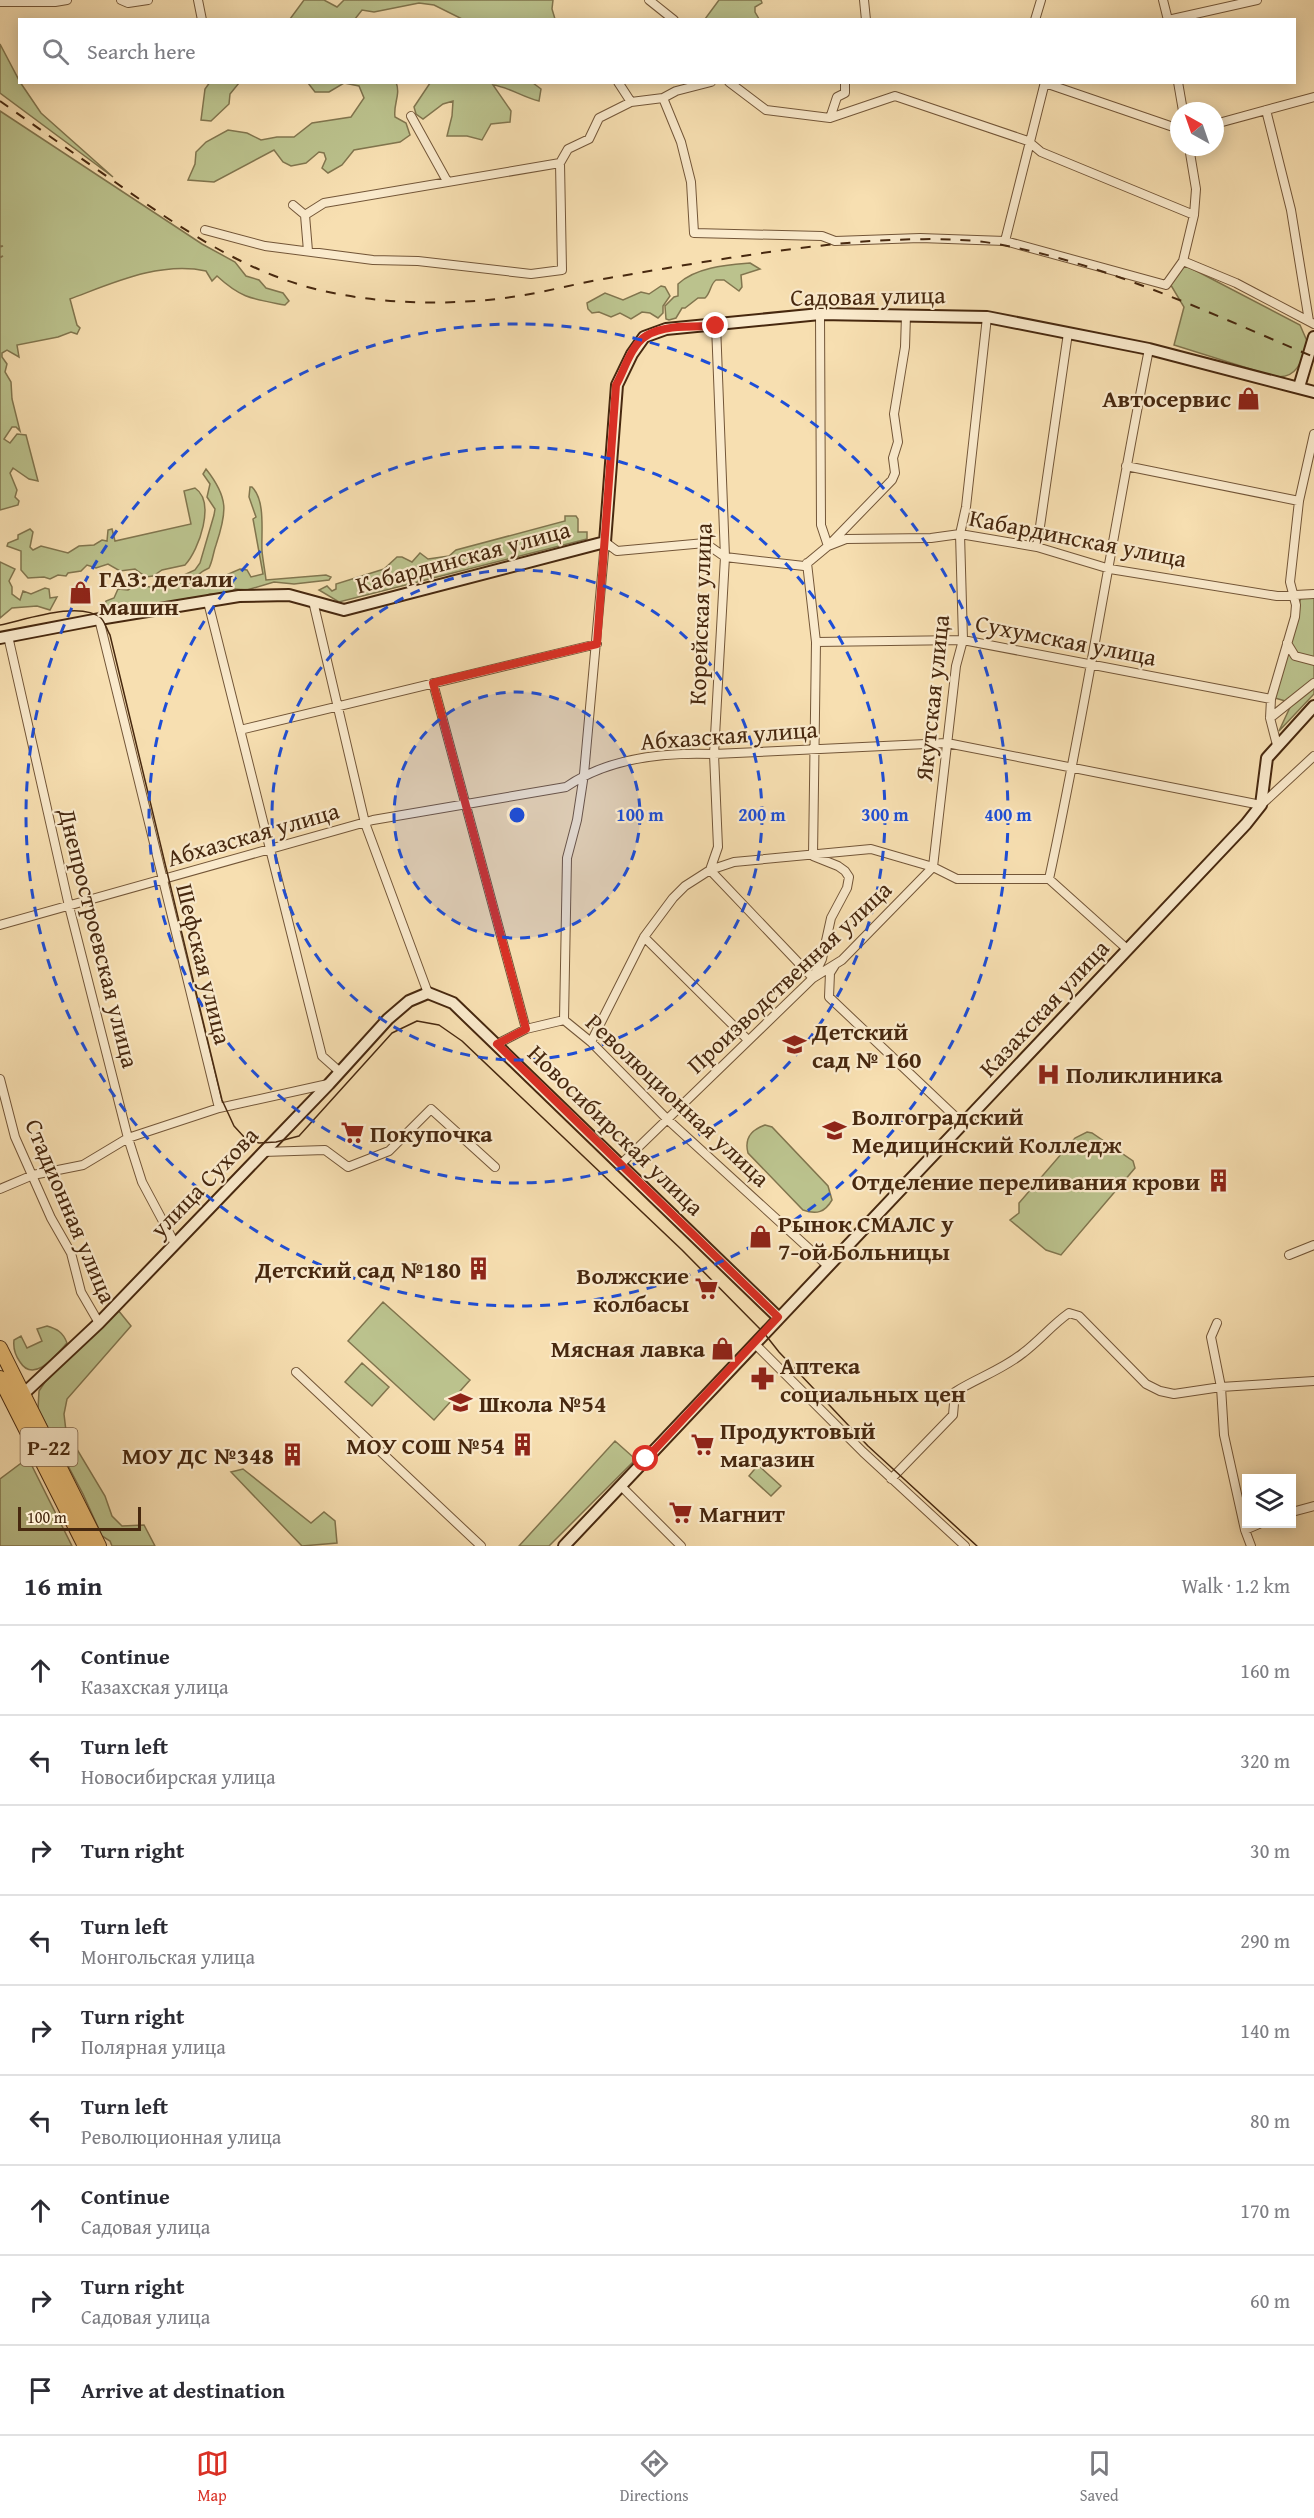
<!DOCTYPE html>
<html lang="en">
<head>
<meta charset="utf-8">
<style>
  body { margin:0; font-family:"Gentium Book Plus",serif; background:#f2f2f3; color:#2b2b33 }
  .controls { position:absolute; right:18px; bottom:18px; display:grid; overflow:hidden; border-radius:0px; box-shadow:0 3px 15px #0003 }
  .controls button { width:54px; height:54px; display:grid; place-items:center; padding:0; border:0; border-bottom:2px solid #e1e1e2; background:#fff; color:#2b2b33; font:30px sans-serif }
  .compass { position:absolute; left:1170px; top:102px; width:54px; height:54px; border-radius:50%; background:#fff; box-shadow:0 3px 15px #0003; rotate:320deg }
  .scale { position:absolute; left:18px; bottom:15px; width:123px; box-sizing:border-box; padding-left:6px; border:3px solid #47280f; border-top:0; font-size:16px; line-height:21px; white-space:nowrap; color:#47280f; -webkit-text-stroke:4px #faeacc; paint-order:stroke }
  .stop { position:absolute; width:18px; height:18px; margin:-14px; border:4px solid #d93025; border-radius:50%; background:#fff }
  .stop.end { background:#d93025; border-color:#fff; box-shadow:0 2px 6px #0008 }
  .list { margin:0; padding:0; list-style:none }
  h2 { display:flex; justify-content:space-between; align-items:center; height:78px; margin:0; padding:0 24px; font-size:26px }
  h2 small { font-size:20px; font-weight:400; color:#7c7c81 }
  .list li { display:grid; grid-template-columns:39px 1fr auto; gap:18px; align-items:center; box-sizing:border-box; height:90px; padding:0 24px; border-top:2px solid #e1e1e2 }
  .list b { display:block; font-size:22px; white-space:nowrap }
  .list p { margin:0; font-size:20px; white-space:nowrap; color:#7c7c81 }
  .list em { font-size:20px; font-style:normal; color:#7c7c81 }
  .icon { flex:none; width:33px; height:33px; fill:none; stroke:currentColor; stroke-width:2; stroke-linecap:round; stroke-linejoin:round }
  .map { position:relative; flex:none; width:1314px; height:1546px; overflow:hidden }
  .search { position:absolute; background:#fff; box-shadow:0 3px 15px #0003; left:18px; right:18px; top:18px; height:66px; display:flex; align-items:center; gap:15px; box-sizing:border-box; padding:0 21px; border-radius:0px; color:#7c7c81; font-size:22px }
  .sheet { height:888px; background:#fff }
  nav { display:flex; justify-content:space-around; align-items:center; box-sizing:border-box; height:84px; border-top:2px solid #e1e1e2; background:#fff; font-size:16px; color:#7c7c81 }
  nav a { display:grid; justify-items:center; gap:3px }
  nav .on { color:#d93025 }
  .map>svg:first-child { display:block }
</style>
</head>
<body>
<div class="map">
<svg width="1314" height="1546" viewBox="0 0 1314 1546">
  <rect width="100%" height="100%" fill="#f7dfb1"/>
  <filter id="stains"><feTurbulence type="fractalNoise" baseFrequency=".00333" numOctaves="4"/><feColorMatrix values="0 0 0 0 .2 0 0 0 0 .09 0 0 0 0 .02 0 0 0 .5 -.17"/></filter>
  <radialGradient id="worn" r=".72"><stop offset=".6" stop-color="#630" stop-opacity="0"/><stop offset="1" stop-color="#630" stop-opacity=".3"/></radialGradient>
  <path fill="#bbc28d" stroke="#81754e" stroke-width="1.5" d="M304 0H324L337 7 344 0H553L552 9 555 19H462L434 5 419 3 374 12 362 10 355 19H290Z
    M719 0H761L762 3 755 7V12L759 19H705Z
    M0 44 20 82 41 113 113 177 0 93Z
    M210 82 239 83 230 94 229 104 211 121 201 120 205 89Z
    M396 82C401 95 393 104 395 117L406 123 410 135 400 142 354 150 342 165 328 173 322 168 326 159 324 153 319 152 306 163 291 166 283 162 274 150 214 182 188 180 195 164 196 152 206 142 228 130 247 133 261 140 277 137H294L312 123 351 117 364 98 359 86 344 83 329 92H315L308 83Z
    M430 83H533L541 89 539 101C522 97 509 87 493 85L511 111 510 122 491 124 482 140 467 136H447L452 116 453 101 443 104 423 119 416 114 414 107Z
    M0 111 202 244 235 262 246 276 259 280 266 288 283 293 289 301 285 305C253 299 242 299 217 276L212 281 206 271C160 261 113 283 70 299L77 325 80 328 77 334 71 332 58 337 17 345 19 357 7 350 2 353V357L7 364 5 372 11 382 12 399 20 431 16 427H12L4 439 10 443 17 434 26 435 38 481 29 479 13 468 10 473 17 490 15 497 19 501 18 505 0 510V258L3 256 0 257V247L3 246H0Z
    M750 263 760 269 741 275 742 287 739 291 724 280H716C710 284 711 293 705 298H698L685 308H682L676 318 669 320 666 319 665 306 674 297 678 296V284C696 267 727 265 750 263Z
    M1185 265 1300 325 1307 341C1303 361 1296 381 1273 376L1174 345 1184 307 1169 282Z
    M661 286 665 287 670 296 663 306V313L658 318 650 313 642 312 631 319 620 313 611 317 599 312 592 313 588 309 587 303 605 293 623 300 641 292 649 294Z
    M206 469C229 498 227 512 216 545 213 553 213 560 209 568 202 571 196 575 192 583L195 586H201L240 569 247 570 251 577 263 574 253 519 256 517 249 497 250 487H252C266 501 261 533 262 551 263 561 265 571 266 580L326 575 331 577 329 580 294 584 274 582 247 590 235 589 225 594H210L200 598H189L174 602H166L148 606 144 605 140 607 124 605 116 611 104 608 106 601 114 598 118 589 128 590 136 585 150 587 174 577 180 581 185 579 184 575 195 570 200 563 214 515 215 509 207 497 210 484 203 474Z
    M195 488C216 502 199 550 185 565L162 570 153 576 146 577 135 569 120 571 108 564 96 568 87 565 81 571 68 573 66 576 58 575 50 579 44 577 28 578 21 570V551L7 546 8 543 18 539V535L30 529 33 532 30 547 33 550 41 546 68 553 79 546 94 545 102 540 107 541 108 530 112 529 115 541 191 524 184 491Z
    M565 516H576L578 519V532H587V539L339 602 319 590 327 586 332 591 336 589V584L384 569 397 557H402L412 562 420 553 428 559 449 556 456 550 565 521Z
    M0 562 15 569 9 581 12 587V594L20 600 23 591 31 594 45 588 49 589 50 598 57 597 50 610 37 606 12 608 0 618Z
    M1314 596V694L1279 731 1292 703 1275 698 1301 597Z
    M765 1125 772 1127 828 1186 832 1200C825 1212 817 1215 803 1210L748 1153C744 1138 751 1130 765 1125Z
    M1087 1132 1092 1133 1133 1161 1135 1168 1061 1255 1046 1250 1010 1220 1019 1213V1203L1075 1138Z
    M383 1302 470 1380 434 1420 348 1341Z
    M118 1310 131 1326 67 1399 64 1414 66 1431 105 1496 112 1516 122 1526 144 1525 155 1546H112L110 1541 102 1536 83 1494 38 1409 39 1391 45 1382Z
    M47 1326C57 1329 63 1332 67 1343 56 1355 34 1384 20 1362 15 1355 13 1348 14 1340L21 1336 27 1348 42 1341 37 1329Z
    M362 1363 389 1387 372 1406 345 1382Z
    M615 1441 633 1457V1462L549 1546H519Z
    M24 1461 30 1462 72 1546H0V1479Z
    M758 1465 781 1486 771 1496 749 1476Z
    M243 1469 311 1523 324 1512 335 1521 337 1543 302 1546 231 1472Z"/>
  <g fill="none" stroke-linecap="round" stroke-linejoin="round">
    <defs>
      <path id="street" d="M121 0 128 3 148 0
        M198 0 202 20
        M649 0 674 20
        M864 0 866 20
        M1163 0 1168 20
        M0 2H55L67 0
        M1035 20 1041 0
        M1168 20 1257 0
        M618 82 631 102
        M729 82 766 110 830 118 895 96 1028 141 1041 152 1194 215
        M1178 82 1183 111
        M1045 83 1179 129
        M663 98 681 142 691 182 694 233 822 236 835 241 920 238 1005 241 1166 285 1183 261 1236 283 1314 324
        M1266 110 1291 210 1309 321
        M411 116 447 181
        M830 118 837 97 845 93V82
        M1215 124 1314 97
        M293 205 305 215 308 251
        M305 215 324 203 560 163 568 149 589 139 599 118 631 102 663 98 676 91 711 82
        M205 230 265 246 373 260 418 261 531 274 562 270 560 163
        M1005 241 1045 82
        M1183 261 1194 215 1196 189 1189 147
        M820 314 821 525 828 546 892 480 895 473 893 458 898 442 894 414 905 347 906 315
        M1126 466 1299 501
        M605 542 617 551 705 543 725 557 804 566 828 546 846 539 931 538 960 534 1037 547 1110 569 1277 596 1314 594
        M1037 547 1068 333
        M313 601 365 823 428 993
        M208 602 322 1056 340 1072
        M99 619 219 1108
        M8 636 69 906 128 1138 142 1182 174 1242
        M816 642 963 640 1271 699
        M1287 643 1295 656 1314 661
        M433 683 526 1029
        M1270 718 1314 683
        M240 730 597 644
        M1277 745 1270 718 1271 699 1295 617 1296 605 1290 582 1299 501 1314 434
        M933 867 956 666 963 640 960 534 966 507 987 317
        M710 870 813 978 822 959 831 918 847 888 849 877 845 871 838 866 813 856 816 642 807 563
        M710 870 718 847 714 754 725 557 716 325
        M1049 879C1087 703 1114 525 1149 349
        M0 925 373 820 566 787C608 758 664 752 714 754L947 743 1261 805 1314 756
        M644 937 748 1040
        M835 965 830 973 829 997 963 1124
        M564 1020 567 858 577 820 584 774 605 542
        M564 1020 591 1042 667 1119 828 1266
        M591 1042 644 937 673 898 685 886 710 870 734 862 871 849 933 867 957 879H1049L1127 949
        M497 1044 526 1029 564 1020
        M0 1079 15 1137 51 1218 71 1253 81 1292 99 1323
        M263 1152 325 1150 348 1167 389 1151 431 1109 495 1167
        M620 1165 813 978 842 960 933 867
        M0 1189 33 1175 83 1165 128 1138 219 1108 328 1084
        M1289 1255 1314 1245
        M1217 1323 1211 1337 1221 1387 1224 1435 1245 1530 1251 1546
        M755 1344 863 1452 965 1546
        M296 1372 481 1546
        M891 1479 953 1415 955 1392C977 1378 1002 1370 1023 1353 1040 1340 1052 1325 1069 1313L1079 1316 1146 1384 1160 1391 1174 1394 1221 1387 1314 1381
        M621 1486 681 1546
        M1292 1512 1314 1506
        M1245 1530 1259 1524"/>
      <path id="secondary" d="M1299 387 1314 337
        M0 638 99 619 239 596 289 595 344 610 605 542 617 385 632 354 644 337 666 329 820 314 987 317 1149 349 1314 392
        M18 1399 99 1323 329 1084 388 1019 409 1001 428 993 453 1003 778 1317
        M564 1546 1246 824 1261 805 1267 758 1314 706"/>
      <path id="highway" d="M0 1348 99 1546
        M0 1378 85 1546"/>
    </defs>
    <use href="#street" stroke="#735638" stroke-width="10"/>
    <use href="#secondary" stroke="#47280f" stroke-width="14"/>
    <use href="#highway" stroke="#47280f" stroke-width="16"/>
    <use href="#street" stroke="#faeacc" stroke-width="8"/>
    <use href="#secondary" stroke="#faeacc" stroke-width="10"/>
    <use href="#highway" stroke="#ecc078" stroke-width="14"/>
    <path stroke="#47280f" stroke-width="1.5" d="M0 625C25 620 80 600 101 618 105 622 107 630 110 635L222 1100 234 1126 245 1138 259 1143 276 1142 299 1136 392 1033 417 1021 439 1025 462 1041 682 1250 764 1333 779 1352 868 1446 977 1546"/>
    <path stroke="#47280f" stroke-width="2" stroke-dasharray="10 10" stroke-linecap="butt" d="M0 101C38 128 76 155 115 182 183 230 254 279 338 294 396 305 461 305 519 296 549 291 579 283 609 278 691 264 775 249 858 242 896 239 954 237 991 243 1104 262 1209 313 1314 357"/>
  </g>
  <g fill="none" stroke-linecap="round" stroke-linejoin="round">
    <path stroke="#d93025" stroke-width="8" d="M646 1459 778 1317 497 1044 526 1029 433 683 597 644 616 385C624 371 631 345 646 336 665 324 694 327 716 326"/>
  </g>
  <circle cx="517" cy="815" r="123" fill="#1d4ed8" fill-opacity=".12"/>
  <g fill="none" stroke="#1d4ed8" stroke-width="3" stroke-dasharray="10 8">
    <circle cx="517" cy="815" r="123"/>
    <circle cx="517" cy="815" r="245"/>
    <circle cx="517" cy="815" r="368"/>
    <circle cx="517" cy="815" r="491"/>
  </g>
  <defs>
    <symbol id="shop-bare" viewBox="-9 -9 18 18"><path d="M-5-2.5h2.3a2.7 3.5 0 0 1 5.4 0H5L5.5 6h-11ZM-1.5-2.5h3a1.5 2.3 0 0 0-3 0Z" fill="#8f2418" stroke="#faeacc" stroke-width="2.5" paint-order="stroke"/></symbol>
    <symbol id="school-bare" viewBox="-9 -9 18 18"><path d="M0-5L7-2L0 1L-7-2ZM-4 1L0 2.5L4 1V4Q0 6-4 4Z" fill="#8f2418" stroke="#faeacc" stroke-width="2.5" paint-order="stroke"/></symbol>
    <symbol id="hospital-bare" viewBox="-9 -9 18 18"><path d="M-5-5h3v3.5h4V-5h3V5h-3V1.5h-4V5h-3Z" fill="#8f2418" stroke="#faeacc" stroke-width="2.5" paint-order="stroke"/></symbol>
    <symbol id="university-bare" viewBox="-9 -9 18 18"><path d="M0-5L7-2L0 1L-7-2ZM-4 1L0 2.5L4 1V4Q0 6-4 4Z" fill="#8f2418" stroke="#faeacc" stroke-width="2.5" paint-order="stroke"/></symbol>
    <symbol id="supermarket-bare" viewBox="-9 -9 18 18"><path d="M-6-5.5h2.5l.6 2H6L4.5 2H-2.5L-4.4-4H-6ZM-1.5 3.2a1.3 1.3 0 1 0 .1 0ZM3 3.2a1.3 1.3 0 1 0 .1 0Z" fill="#8f2418" stroke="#faeacc" stroke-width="2.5" paint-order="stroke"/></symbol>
    <symbol id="building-bare" viewBox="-9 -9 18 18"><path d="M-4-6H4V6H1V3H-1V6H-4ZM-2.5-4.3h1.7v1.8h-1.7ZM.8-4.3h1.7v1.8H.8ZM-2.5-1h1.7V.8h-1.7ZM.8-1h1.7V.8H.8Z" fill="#8f2418" stroke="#faeacc" stroke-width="2.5" paint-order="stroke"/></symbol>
    <symbol id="pharmacy-bare" viewBox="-9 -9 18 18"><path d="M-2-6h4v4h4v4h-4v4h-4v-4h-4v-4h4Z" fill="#8f2418" stroke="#faeacc" stroke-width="2.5" paint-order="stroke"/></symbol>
  </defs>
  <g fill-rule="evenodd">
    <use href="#shop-bare" x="1232" y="382" width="33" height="33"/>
    <use href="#shop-bare" x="64" y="576" width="33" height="33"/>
    <use href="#school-bare" x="778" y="1028" width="33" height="33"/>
    <use href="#hospital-bare" x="1032" y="1058" width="33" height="33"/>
    <use href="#university-bare" x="818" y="1114" width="33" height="33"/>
    <use href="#supermarket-bare" x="336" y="1116" width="33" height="33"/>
    <use href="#building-bare" x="1202" y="1164" width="33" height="33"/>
    <use href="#shop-bare" x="744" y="1220" width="33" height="33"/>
    <use href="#building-bare" x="462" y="1252" width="33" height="33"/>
    <use href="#supermarket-bare" x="690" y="1272" width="33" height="33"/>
    <use href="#shop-bare" x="706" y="1332" width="33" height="33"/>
    <use href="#pharmacy-bare" x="746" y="1362" width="33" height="33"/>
    <use href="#school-bare" x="444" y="1386" width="33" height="33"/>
    <use href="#supermarket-bare" x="686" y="1428" width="33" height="33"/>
    <use href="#building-bare" x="506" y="1428" width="33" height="33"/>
    <use href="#building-bare" x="276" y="1438" width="33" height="33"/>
    <use href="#supermarket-bare" x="664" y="1496" width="33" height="33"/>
  </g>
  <g text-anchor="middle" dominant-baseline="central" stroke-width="4.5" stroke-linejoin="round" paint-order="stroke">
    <rect fill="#faeacc" stroke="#7d6248" stroke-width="1.5" x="20.5" y="1428" width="57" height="38" rx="4.5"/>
    <g font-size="22" font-weight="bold" fill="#47280f">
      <text x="49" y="1447">Р-22</text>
    </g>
    <g font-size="24" fill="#47280f" stroke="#faeacc">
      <text transform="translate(868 296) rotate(-1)">Садовая улица</text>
      <text transform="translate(1078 538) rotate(11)">Кабардинская улица</text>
      <text transform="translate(463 557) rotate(-15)">Кабардинская улица</text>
      <text transform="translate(700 614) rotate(-88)">Корейская улица</text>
      <text transform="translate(1066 640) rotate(11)">Сухумская улица</text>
      <text transform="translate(932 698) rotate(-84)">Якутская улица</text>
      <text transform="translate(729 735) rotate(-4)">Абхазская улица</text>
      <text transform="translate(253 834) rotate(-16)">Абхазская улица</text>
      <text transform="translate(99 938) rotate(76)">Днепростроевская улица</text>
      <text transform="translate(204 964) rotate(76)">Шефская улица</text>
      <text transform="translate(789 977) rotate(-43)">Производственная улица</text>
      <text transform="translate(1044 1008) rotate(-47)">Казахская улица</text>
      <text transform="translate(678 1100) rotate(43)">Революционная улица</text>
      <text transform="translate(616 1130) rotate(44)">Новосибирская улица</text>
      <text transform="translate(204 1182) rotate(-46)">улица Сухова</text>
      <text transform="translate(71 1211) rotate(67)">Стадионная улица</text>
    </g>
    <g font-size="24" font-weight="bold" fill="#47280f" stroke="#faeacc" text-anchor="start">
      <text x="1231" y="398" text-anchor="end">Автосервис</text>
      <text x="99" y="578">ГАЗ: детали<tspan x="99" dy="28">машин</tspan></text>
      <text x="812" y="1031">Детский<tspan x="812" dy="28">сад № 160</tspan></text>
      <text x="1066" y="1074">Поликлиника</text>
      <text x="852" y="1116">Волгоградский<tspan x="852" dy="28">Медицинский Колледж</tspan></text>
      <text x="370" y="1133">Покупочка</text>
      <text x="1200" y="1181" text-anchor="end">Отделение переливания крови</text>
      <text x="778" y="1223">Рынок СМАЛС у<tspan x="778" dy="28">7-ой Больницы</tspan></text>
      <text x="461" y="1269" text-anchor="end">Детский сад №180</text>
      <text x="689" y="1275" text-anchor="end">Волжские<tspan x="689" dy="28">колбасы</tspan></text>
      <text x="705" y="1348" text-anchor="end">Мясная лавка</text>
      <text x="780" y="1365">Аптека<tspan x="780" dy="28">социальных цен</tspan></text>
      <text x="479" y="1403">Школа №54</text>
      <text x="720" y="1430">Продуктовый<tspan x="720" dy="28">магазин</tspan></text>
      <text x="505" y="1445" text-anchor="end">МОУ СОШ №54</text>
      <text x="274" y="1455" text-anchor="end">МОУ ДС №348</text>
      <text x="699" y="1513">Магнит</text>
    </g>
  </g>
  <circle cx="517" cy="815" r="9" fill="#1d4ed8" stroke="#faeacc" stroke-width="3"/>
  <g font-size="18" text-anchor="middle" font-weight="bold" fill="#1d4ed8" stroke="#faeacc" stroke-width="4.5" stroke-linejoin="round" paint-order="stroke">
    <text x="640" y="821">100 m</text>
    <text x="762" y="821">200 m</text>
    <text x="885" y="821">300 m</text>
    <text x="1008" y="821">400 m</text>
  </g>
  <rect width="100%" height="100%" filter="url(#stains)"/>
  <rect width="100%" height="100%" fill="url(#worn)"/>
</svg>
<div class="controls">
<button><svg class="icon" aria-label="layers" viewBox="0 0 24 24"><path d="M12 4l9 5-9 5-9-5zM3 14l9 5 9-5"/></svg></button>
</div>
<svg class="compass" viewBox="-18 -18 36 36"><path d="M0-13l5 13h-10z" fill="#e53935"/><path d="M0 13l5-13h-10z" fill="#7c7c81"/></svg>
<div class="scale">100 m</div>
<div class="stop" style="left:646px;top:1459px"></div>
<div class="stop end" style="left:716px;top:326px"></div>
<div class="search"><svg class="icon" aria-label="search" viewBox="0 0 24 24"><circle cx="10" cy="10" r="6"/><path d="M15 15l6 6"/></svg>Search here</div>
</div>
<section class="sheet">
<h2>16 min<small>Walk · 1.2 km</small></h2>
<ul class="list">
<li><svg class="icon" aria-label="ahead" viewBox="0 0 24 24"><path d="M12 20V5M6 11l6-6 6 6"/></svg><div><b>Continue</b><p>Казахская улица</p></div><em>160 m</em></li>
<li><svg class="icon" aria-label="left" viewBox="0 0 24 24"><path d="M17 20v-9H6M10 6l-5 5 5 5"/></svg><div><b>Turn left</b><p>Новосибирская улица</p></div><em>320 m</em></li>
<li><svg class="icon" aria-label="right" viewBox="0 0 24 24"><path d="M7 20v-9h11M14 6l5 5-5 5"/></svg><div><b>Turn right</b></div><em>30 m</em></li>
<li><svg class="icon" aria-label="left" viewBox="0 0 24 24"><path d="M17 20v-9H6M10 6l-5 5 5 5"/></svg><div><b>Turn left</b><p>Монгольская улица</p></div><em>290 m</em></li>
<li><svg class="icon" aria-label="right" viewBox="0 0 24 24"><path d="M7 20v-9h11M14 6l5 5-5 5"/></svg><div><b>Turn right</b><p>Полярная улица</p></div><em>140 m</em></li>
<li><svg class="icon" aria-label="left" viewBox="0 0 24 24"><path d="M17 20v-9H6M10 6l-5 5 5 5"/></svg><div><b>Turn left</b><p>Революционная улица</p></div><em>80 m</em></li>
<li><svg class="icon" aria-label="ahead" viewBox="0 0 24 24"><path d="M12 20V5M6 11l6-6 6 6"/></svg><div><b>Continue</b><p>Садовая улица</p></div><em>170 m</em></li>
<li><svg class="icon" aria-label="right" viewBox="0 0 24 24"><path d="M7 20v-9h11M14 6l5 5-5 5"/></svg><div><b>Turn right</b><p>Садовая улица</p></div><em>60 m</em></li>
<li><svg class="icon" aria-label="arrive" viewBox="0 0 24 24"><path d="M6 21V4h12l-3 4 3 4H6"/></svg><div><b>Arrive at destination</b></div></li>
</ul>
</section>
<nav>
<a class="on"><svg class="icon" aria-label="map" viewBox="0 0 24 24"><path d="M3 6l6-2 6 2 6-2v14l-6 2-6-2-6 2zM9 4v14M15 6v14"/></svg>Map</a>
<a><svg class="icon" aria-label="directions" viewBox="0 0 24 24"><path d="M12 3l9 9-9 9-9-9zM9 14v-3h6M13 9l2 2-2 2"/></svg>Directions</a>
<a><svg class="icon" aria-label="saved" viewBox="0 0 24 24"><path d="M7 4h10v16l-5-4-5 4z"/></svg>Saved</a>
</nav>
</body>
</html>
